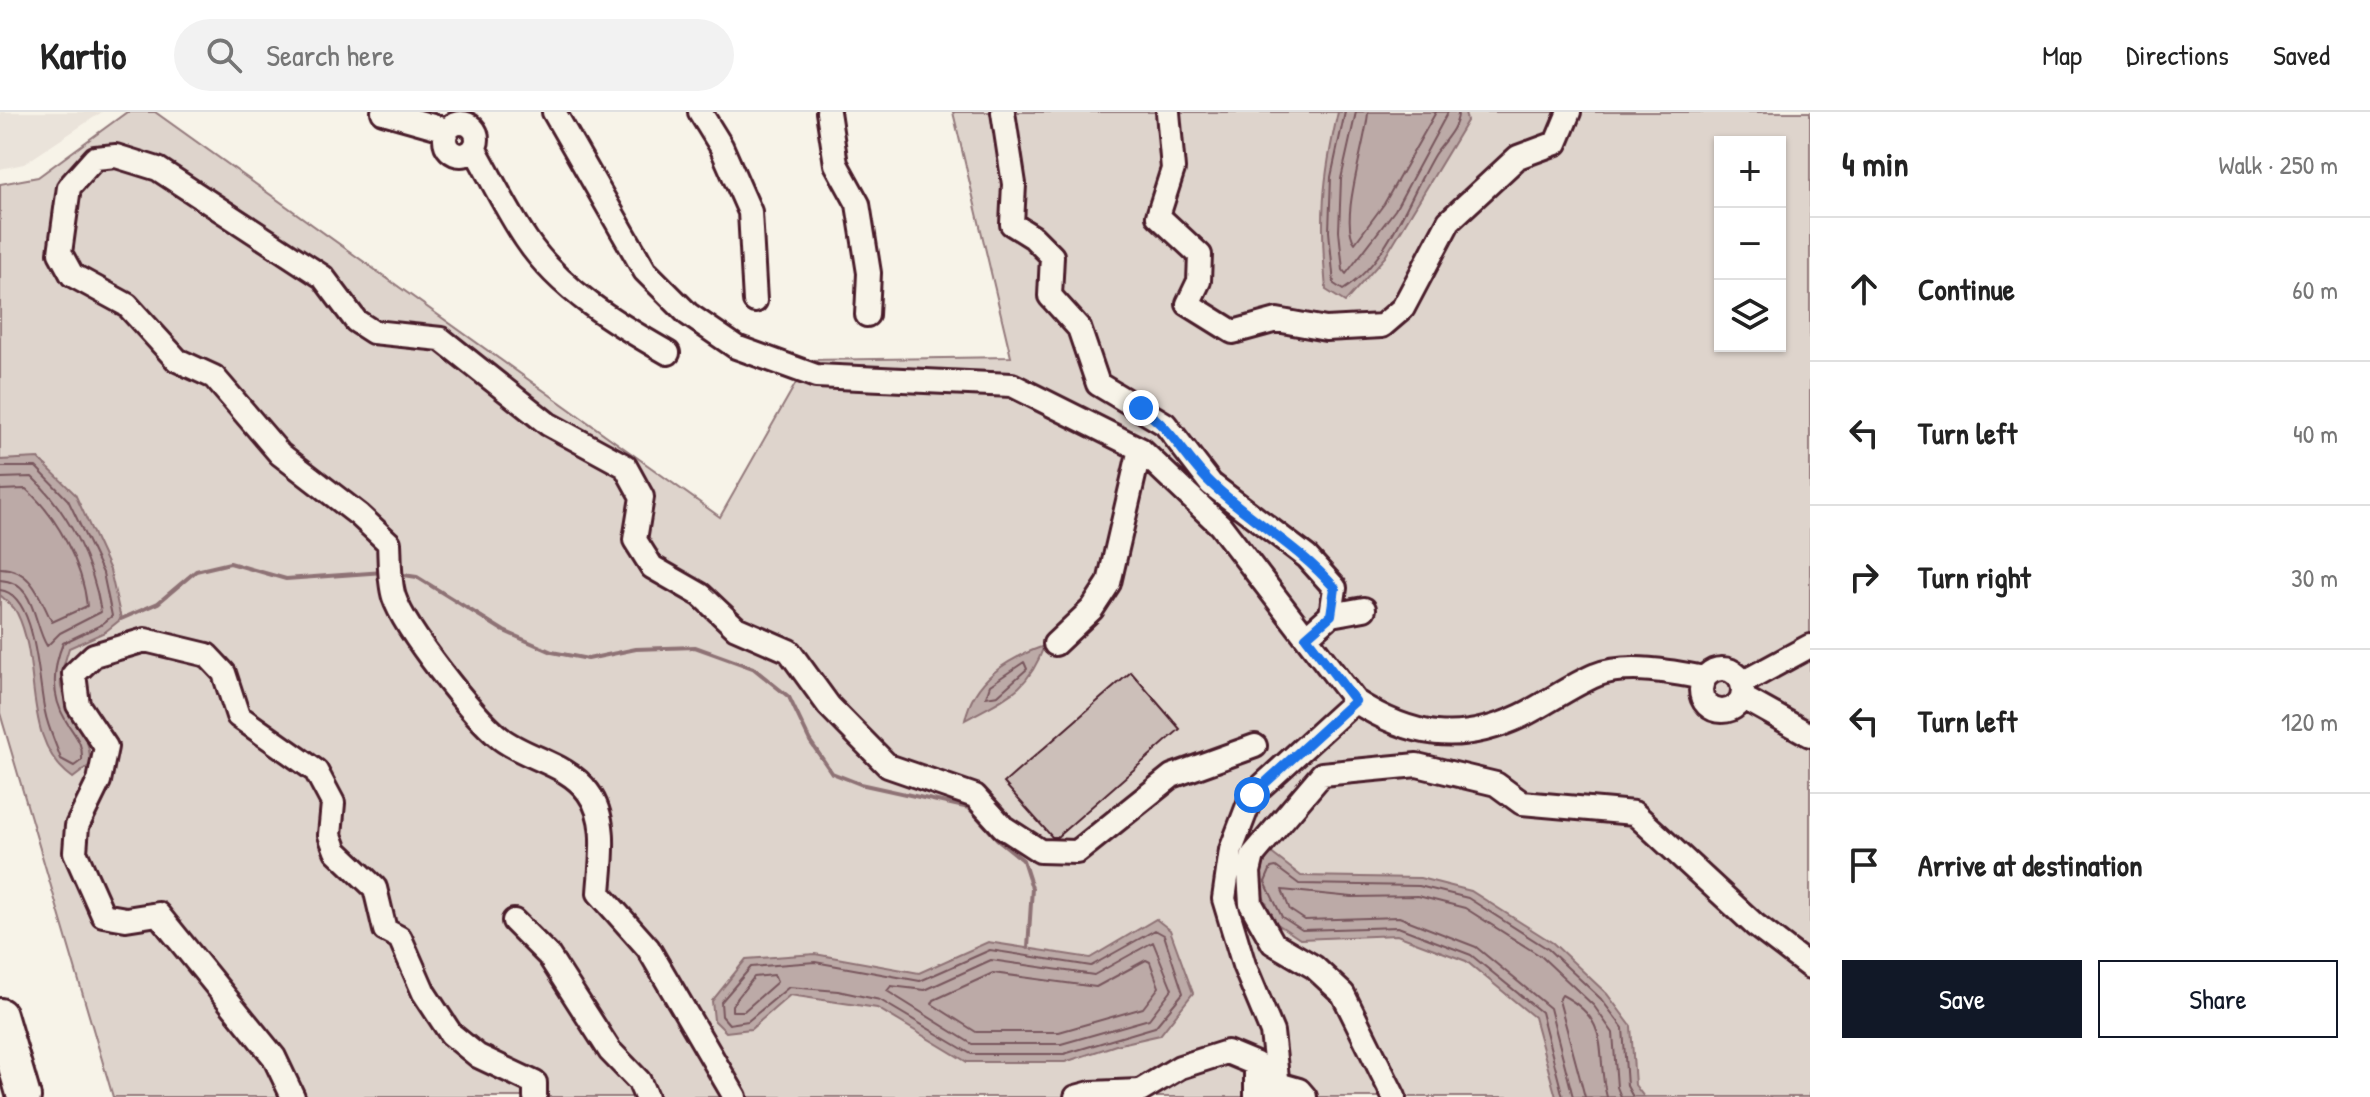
<!DOCTYPE html>
<html lang="en">
<head>
<meta charset="utf-8">
<style>
  body { margin:0; font-family:"Patrick Hand",sans-serif; background:#f2f2f2; color:#222 }
  .controls { position:absolute; right:24px; top:24px; display:grid; overflow:hidden; border-radius:0px; box-shadow:0 2px 6px #0004 }
  .controls button { width:72px; height:72px; display:grid; place-items:center; padding:0; border:0; border-bottom:2px solid #e0e0e0; background:#fff; color:#222; font:40px sans-serif }
  .stop { position:absolute; width:24px; height:24px; margin:-18px; border:6px solid #1a73e8; border-radius:50%; background:#fff }
  .stop.end { background:#1a73e8; border-color:#fff; box-shadow:0 2px 8px #0008 }
  .list { margin:0; padding:0; list-style:none }
  h2 { display:flex; justify-content:space-between; align-items:center; height:104px; margin:0; padding:0 32px; font-size:34px }
  h2 small { font-size:26px; font-weight:400; color:#767676 }
  .list li { display:grid; grid-template-columns:52px 1fr auto; gap:24px; align-items:center; box-sizing:border-box; height:144px; padding:0 32px; border-top:2px solid #e0e0e0 }
  .list b { display:block; font-size:30px; white-space:nowrap }
  .list em { font-size:26px; font-style:normal; color:#767676 }
  .actions { display:flex; gap:16px; padding:24px 32px }
  .actions a { flex:1; padding:18px 0; border:2px solid #111827; border-radius:0px; text-align:center; font-size:28px; color:#111827 }
  .actions .main { background:#111827; color:#fff }
  .icon { flex:none; width:44px; height:44px; fill:none; stroke:currentColor; stroke-width:2; stroke-linecap:round; stroke-linejoin:round }
  .map { position:relative; flex:none; width:1810px; height:985px; overflow:hidden }
  header { display:flex; align-items:center; gap:48px; box-sizing:border-box; height:112px; padding:0 40px; background:#fff; border-bottom:2px solid #e0e0e0 }
  header strong { font-size:38px }
  nav { display:flex; gap:44px; margin-inline-start:auto; font-size:28px }
  .search { width:560px; height:72px; background:#f2f2f2; display:flex; align-items:center; gap:20px; box-sizing:border-box; padding:0 28px; border-radius:44px; color:#767676; font-size:30px }
  main { display:flex }
  aside { flex:1; background:#fff }
  .map>svg:first-child { display:block }
</style>
</head>
<body>
<header>
<strong>Kartio</strong>
<div class="search"><svg class="icon" aria-label="search" viewBox="0 0 24 24"><circle cx="10" cy="10" r="6"/><path d="M15 15l6 6"/></svg>Search here</div>
<nav><a>Map</a><a>Directions</a><a>Saved</a></nav>
</header>
<main>
<div class="map">
<svg width="1810" height="985" viewBox="0 0 1810 985">
  <rect width="100%" height="100%" fill="#f7f3e8"/>
  <filter id="ink" filterUnits="userSpaceOnUse"><feTurbulence type="fractalNoise" baseFrequency=".0125" numOctaves="2"/><feDisplacementMap in="SourceGraphic" scale="16" xChannelSelector="R" yChannelSelector="G"/><feConvolveMatrix kernelMatrix="1 2 1 2 8 2 1 2 1" color-interpolation-filters="sRGB"/></filter>
  <g filter="url(#ink)">
    <path fill="#eae3da" d="M0 0H102L24 52 0 57Z"/>
    <path fill="#ded4cc" stroke="#947a7c" stroke-width="2" fill-rule="evenodd" d="M127 0H155L720 405 809 248 1011 245 953 0H1810V985H113L0 601V72L38 65ZM1720 30H1780V234H1720Z"/>
    <path fill="#bcaaa7" stroke="#8e7275" stroke-width="2" d="M1338 0H1465L1467 9 1385 145 1345 190 1326 178C1320 108 1322 69 1338 0Z
      M38 346 75 382 110 458 121 507 105 520 69 536C66 547 59 564 61 575 68 608 91 616 90 653L73 666C20 628 43 553 17 501 14 494 5 488 0 483V348Z
      M1044 534C1028 580 1004 586 965 608 974 567 1007 547 1044 534Z
      M1270 740 1301 764 1420 766 1471 779 1553 831 1607 882 1631 914 1635 973 1644 985H1556L1534 905 1466 849 1397 823 1300 827 1276 811 1255 768Z
      M1156 807 1170 818 1193 881 1160 923 1116 933 1065 950H967L877 896 790 883 751 917 726 920 714 908 712 889 746 847 815 842 919 861 988 830 1090 846Z"/>
    <g fill="none" stroke-linecap="round" stroke-linejoin="round">
      <path stroke="#78575d" stroke-width="2" d="M1345 0 1331 65 1329 119 1334 172 1343 178C1388 150 1408 87 1434 43 1442 31 1459 15 1458 0
        M1356 0 1341 67 1339 119 1343 158 1346 162 1395 98 1448 0
        M1368 0C1367 28 1338 109 1355 131L1384 92 1436 0
        M0 355H36L68 388 103 461 112 504 101 513 63 531C52 558 51 584 66 609 75 624 83 630 82 648L74 654 61 647C56 632 48 616 45 600 38 571 37 482 0 478
        M0 366 32 365C68 399 93 449 101 500L60 521 47 534C33 512 36 470 0 468
        M0 378 26 377C57 404 83 453 87 494L52 510C40 487 33 457 0 456
        M1024 550 1027 557 998 583 986 585 990 573Z
        M1155 818 1164 823 1183 881 1155 915 1064 942H971L880 888 838 879 789 875 748 909 729 912 722 904 721 890 751 855 815 850 920 869 990 838 1091 854Z
        M1153 830 1172 877 1149 907 1061 932H972L887 879 891 874 925 878 991 848 1094 863Z
        M1146 848 1150 850 1159 875 1143 896 1059 920H976L932 892 934 888 993 861 1096 875Z
        M774 863 777 870 744 899H732V893L754 865Z
        M1563 985 1541 900 1471 843 1398 815 1302 818 1282 805 1265 770 1271 756 1276 755 1299 772 1419 774 1468 786 1548 837 1601 887 1623 916 1627 974 1633 985
        M1573 985 1550 896 1476 835 1399 805 1305 808 1290 798 1282 778 1352 785 1418 784 1465 796 1542 845 1594 894 1613 921 1617 975 1621 985
        M1585 985 1559 888 1562 883C1614 910 1595 944 1607 985"/>
      <path stroke="#8e7275" stroke-width="4" d="M397 462 417 465 504 519 552 540 588 547 636 537 695 535 753 556 789 585 810 629 832 661 860 672 969 696 997 727 1023 748 1032 776 1028 836
        M121 507 158 491 196 459 230 451 286 467 384 460"/>
    </g>
    <path fill="#ccbfb9" stroke="#4a1f2b" stroke-width="2" d="M1131 560 1180 617 1057 725H1052L1004 671Z"/>
    <g fill="none" stroke-linecap="round" stroke-linejoin="round">
      <defs>
        <path id="minor" d="M383 0 447 18
          M554 0 645 159 688 202 736 235 816 264 1012 273 1140 337 1220 413 1355 589C1411 625 1459 633 1521 604 1546 592 1570 574 1596 563 1627 551 1673 560 1704 566
          M700 0 721 34 750 100 755 189
          M828 0 836 52 858 92 869 161 867 203
          M1003 0 1014 72 1012 112 1033 125 1052 144 1050 184 1079 216 1098 272 1165 312 1211 372 1307 445 1335 476 1331 503
          M1168 0 1173 57 1158 104 1200 143 1199 169 1188 192 1233 220 1277 208 1326 217 1382 214 1403 196 1449 109 1518 45 1556 31 1569 0
          M445 27a16 16 0 1 1 32 0a16 16 0 1 1-32 0Z
          M474 36C491 66 507 99 526 127 560 178 617 212 668 241
          M1306 525 1331 503 1364 497
          M1055 532 1092 497 1109 471 1140 337
          M1701 578a21 21 0 1 1 42 0a21 21 0 1 1-42 0Z
          M1742 571 1810 534
          M1742 585 1810 623
          M514 809 549 844 610 939 639 969 646 985
          M1278 975 1272 920 1244 853 1224 787 1231 738 1252 683 1355 589
          M1269 982 1285 974 1299 978 1305 985
          M293 985 274 945 158 802 126 807 103 803 75 740 77 714 99 669 106 635 78 593 74 562 94 543 145 528 207 543 224 561 238 604 316 659 333 691 330 723 336 739 375 776 385 818 400 826 424 881 451 922 478 944 535 971V985
          M735 985 648 836 599 781C601 749 609 708 588 680 567 651 527 647 500 626 473 604 405 518 394 485 389 469 390 448 389 431L359 403 280 342 214 265 177 248 127 193 72 163 60 141 69 75 95 46 116 44 158 57 323 165 356 209 373 220 441 227 548 312 625 354 642 385 635 428 652 455 701 483 736 516 789 539 829 594 888 654 975 684 1003 715 1040 739 1077 740 1172 664 1255 634
          M1076 985 1091 981 1140 979 1180 955 1227 940 1256 952V985
          M1394 985 1343 882 1314 855 1273 831 1251 792 1249 760 1253 743 1322 662 1417 653 1496 672 1522 691 1634 701 1755 813 1810 855"/>
        <path id="highway" d="M0 903 24 985"/>
      </defs>
      <use href="#minor" stroke="#4a1f2b" stroke-width="28"/>
      <use href="#highway" stroke="#4a1f2b" stroke-width="38"/>
      <use href="#minor" stroke="#f7f3e8" stroke-width="22"/>
      <use href="#highway" stroke="#f7f3e8" stroke-width="32"/>
    </g>
  </g>
  <g fill="none" stroke-linecap="round" stroke-linejoin="round" filter="url(#ink)">
    <path stroke="#1a73e8" stroke-width="10" d="M1141 296C1175 319 1184 346 1212 372 1252 410 1296 432 1335 476L1331 503 1306 525 1355 589 1252 683"/>
  </g>
</svg>
<div class="controls">
<button>+</button>
<button>−</button>
<button><svg class="icon" aria-label="layers" viewBox="0 0 24 24"><path d="M12 4l9 5-9 5-9-5zM3 14l9 5 9-5"/></svg></button>
</div>
<div class="stop" style="left:1252px;top:683px"></div>
<div class="stop end" style="left:1141px;top:296px"></div>
</div>
<aside>
<h2>4 min<small>Walk · 250 m</small></h2>
<ul class="list">
<li><svg class="icon" aria-label="ahead" viewBox="0 0 24 24"><path d="M12 20V5M6 11l6-6 6 6"/></svg><div><b>Continue</b></div><em>60 m</em></li>
<li><svg class="icon" aria-label="left" viewBox="0 0 24 24"><path d="M17 20v-9H6M10 6l-5 5 5 5"/></svg><div><b>Turn left</b></div><em>40 m</em></li>
<li><svg class="icon" aria-label="right" viewBox="0 0 24 24"><path d="M7 20v-9h11M14 6l5 5-5 5"/></svg><div><b>Turn right</b></div><em>30 m</em></li>
<li><svg class="icon" aria-label="left" viewBox="0 0 24 24"><path d="M17 20v-9H6M10 6l-5 5 5 5"/></svg><div><b>Turn left</b></div><em>120 m</em></li>
<li><svg class="icon" aria-label="arrive" viewBox="0 0 24 24"><path d="M6 21V4h12l-3 4 3 4H6"/></svg><div><b>Arrive at destination</b></div></li>
</ul>
<div class="actions"><a class="main">Save</a><a>Share</a></div>
</aside>
</main>
</body>
</html>
